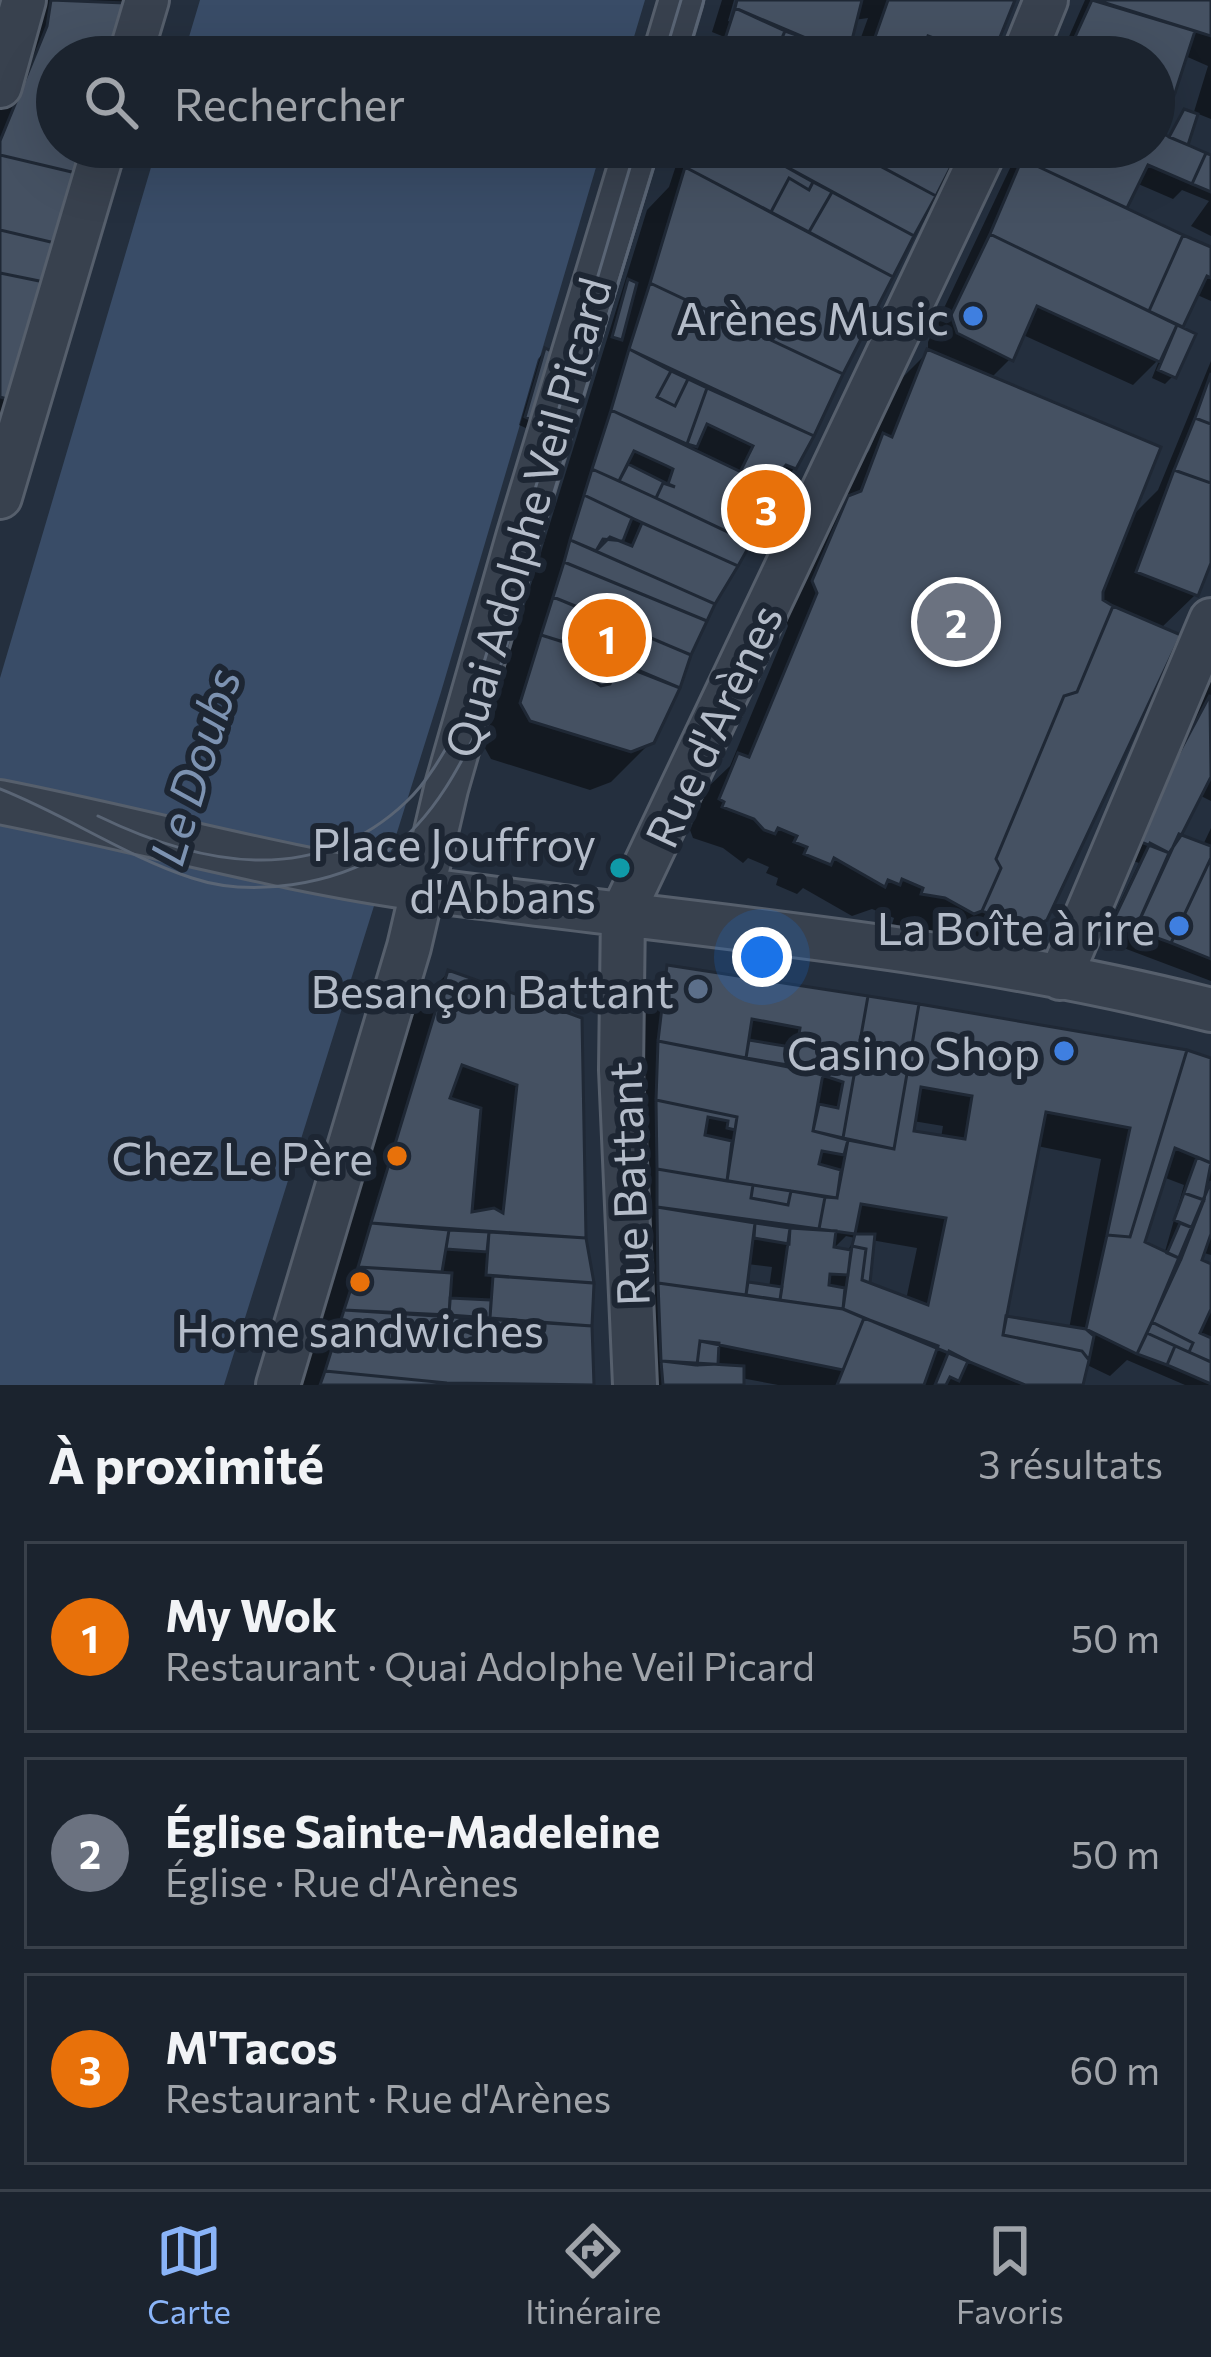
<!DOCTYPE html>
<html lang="fr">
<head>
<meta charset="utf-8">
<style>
  body { margin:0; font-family:Commissioner,sans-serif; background:#282f3a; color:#f1f3f6 }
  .you { position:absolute; left:762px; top:957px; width:42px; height:42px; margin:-30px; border:9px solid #fff; border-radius:50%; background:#1a73e8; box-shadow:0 0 0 18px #1a73e833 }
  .badge { display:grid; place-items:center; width:78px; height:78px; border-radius:50%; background:#8ab4f8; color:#fff; font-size:39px; font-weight:700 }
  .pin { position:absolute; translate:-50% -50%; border:6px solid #fff; box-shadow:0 3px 12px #0006 }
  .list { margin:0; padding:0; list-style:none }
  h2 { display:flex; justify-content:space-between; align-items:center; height:156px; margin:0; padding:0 48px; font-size:51px }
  h2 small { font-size:39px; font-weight:400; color:#a0a4aa }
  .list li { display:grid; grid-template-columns:78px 1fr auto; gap:36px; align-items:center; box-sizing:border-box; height:192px; margin:0 24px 24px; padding:0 24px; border:3px solid #39404a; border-radius:0px }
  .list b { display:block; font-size:45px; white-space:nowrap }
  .list p { margin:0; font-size:39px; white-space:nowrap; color:#a0a4aa }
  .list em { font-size:39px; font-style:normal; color:#a0a4aa }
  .icon { flex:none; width:66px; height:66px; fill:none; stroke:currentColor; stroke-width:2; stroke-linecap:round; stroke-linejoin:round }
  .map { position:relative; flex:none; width:1211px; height:1385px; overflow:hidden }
  .search { position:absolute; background:#1b232e; box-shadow:0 12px 48px #0002; left:36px; right:36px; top:36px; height:132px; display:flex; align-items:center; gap:30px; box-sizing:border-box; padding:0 42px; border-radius:66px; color:#a0a4aa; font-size:45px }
  .sheet { height:804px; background:#1b232e }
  nav { display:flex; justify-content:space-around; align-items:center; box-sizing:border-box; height:168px; border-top:3px solid #39404a; background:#1b232e; font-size:33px; color:#a0a4aa }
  nav a { display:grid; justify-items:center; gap:6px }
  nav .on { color:#8ab4f8 }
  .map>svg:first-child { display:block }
</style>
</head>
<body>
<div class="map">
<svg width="1211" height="1385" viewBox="0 0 1211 1385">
  <rect width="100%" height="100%" fill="#242f3e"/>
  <path fill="#394c67" d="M200 0H645L628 57H183Z
    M157 147H602L441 692 224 1385H0V678Z"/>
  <path fill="#0007" fill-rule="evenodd" d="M20 0H124L107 57H57V147H81L0 422V89Z
    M722 0H734L728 21 733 23 740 0H1012L988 57H854L868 18 854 20 843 57H726L717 53 722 36 712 32Z
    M1085 0H1211V119L1196 113 1184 147 1211 158V236L1191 226 1209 201 1182 190 1173 199 1136 183 1122 209 1211 250V301L1195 294 1177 329 1173 376 1165 384 1152 378 1160 358 1133 385 1021 334 1010 359 990 379 1129 519 1158 490 1211 361V554L1195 595 1160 629 1044 918 1003 951 955 934 942 943 914 928 892 924 894 918 872 909 852 916 803 888 797 894 776 885 778 878 766 873 769 867 748 858 743 863 723 848 693 838 690 830 708 787 730 766 788 626 783 614 818 530 836 513 853 467 869 451 897 383 928 352V342L1020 147H1103L1127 157 1131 147H1154V133L1167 139 1185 112 1193 115 1208 66 1183 55 1154 132V57H1060Z
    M682 147H740L770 161 774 152 763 147H839L847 152 850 147H957L794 468 704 621 651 742 611 782 590 790 491 759 482 743 647 210 669 187ZM686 376H695L679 391 678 390Z
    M545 351 533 420 526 428 519 425 538 359Z
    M1211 680V801L1197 794 1178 836 1203 845 1211 828V981L1121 947 1125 936 1107 929 1139 863 1119 856Z
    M668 968 1211 1061V1255L1201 1252 1198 1262 1211 1267V1385H1185L1127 1360 1110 1376 1085 1364 1080 1385H778L741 1378V1385H638L635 1069 644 993ZM913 1121 943 1126 941 1138 911 1133ZM1037 1146 1101 1159 1069 1329 1003 1319ZM1163 1177 1184 1185 1164 1255 1141 1244ZM846 1236 855 1238 847 1252 832 1250ZM871 1240 917 1248 906 1300 867 1285ZM747 1264 772 1267 769 1288 749 1285 743 1291Z
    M448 973 579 1021 591 1385H294L409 1012Z"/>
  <path fill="#455162" stroke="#1f2835" stroke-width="3" fill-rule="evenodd" d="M51 0 125 3 110 57H57V147H84L76 173 0 155V141L47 26Z
    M737 0H862L848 56 735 8Z
    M888 0H1015L992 57 928 36 920 57H868Z
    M1092 0 1195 31 1175 93 1154 84V57H1095L1071 46Z
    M1096 0H1211V36L1195 31Z
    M735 8 785 31 774 57H748L723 45Z
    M785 31 805 38 797 57H774Z
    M928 36 984 57H920Z
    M805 38 831 47 850 57H797Z
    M1154 84 1175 93 1158 131 1154 130Z
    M1184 109 1198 114 1188 145 1169 137Z
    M1154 130 1206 153 1192 184 1148 165 1127 208 1022 159 1027 147H1112L1134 157 1138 147H1154Z
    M692 147H751L813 182 809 190 789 178 771 212 685 167Z
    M783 147H845L936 196 914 236 776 161Z
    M856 147H937L956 157 936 196 854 152Z
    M1206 153 1211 155V192L1192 184Z
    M0 155 76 173 55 243 0 230Z
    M1022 159 1183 235 1149 311 990 234Z
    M685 167 893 277 843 374 650 283Z
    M789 178 809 190 813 182 832 192 809 232 771 212Z
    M832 192 914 236 893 277 809 232Z
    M0 230 55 243 44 282 0 273Z
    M990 234 1177 325 1160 362 1037 306 1013 361 957 333 951 315Z
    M1183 235 1211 247V278L1207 276 1183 327 1149 311Z
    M0 273 44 282 10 400 0 397Z
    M628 279 637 283 622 340 612 337Z
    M650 283 843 374 814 436 629 349Z
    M1177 325 1196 334 1176 378 1158 370Z
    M545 348 553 352 536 422 525 417Z
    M629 349 671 371 657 397 675 406 688 379 707 388 687 444 611 410Z
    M927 349 1161 447 1103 592V600L1113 606 1077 692 1064 696 996 859 1001 868 982 911 974 914 945 898 921 894 923 888 902 879 900 885 888 880 885 887 834 858 831 865 804 854 807 847 794 842 797 836 778 828 775 834 764 830 754 819 722 807 724 802 719 799 738 753 749 757 817 593 812 581 848 496 861 491 883 433 892 437Z
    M671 371 688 379 675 406 657 397Z
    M1211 373V424L1195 418Z
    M707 388 814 436 796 469 786 465 770 485 741 470 753 446 707 424 697 447 687 444Z
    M611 410 783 492 751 543 656 498 663 483 675 487 668 484 673 469 667 466 634 451 619 481 592 469Z
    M1195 418 1211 424V483L1174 470Z
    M628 464 668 484 675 487 663 483 656 498 619 481Z
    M592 469 656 498 751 543 738 566 632 518 584 495Z
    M1174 470 1211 483V563L1198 596 1136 572Z
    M584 495 632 518 623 541 603 539 596 551 570 540Z
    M642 523 738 566 715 604 596 551 610 537 632 546Z
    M570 540 715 604 707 621 564 562Z
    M564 562 707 621 691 655 553 597Z
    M553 597 583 609 572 637 579 647 541 635Z
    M1113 606 1181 635 1047 920 1030 928 1019 926 982 911 1001 868 996 859 1064 696 1077 692Z
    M583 609 602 617 590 650 572 637Z
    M602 617 691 655 680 688 590 650Z
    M541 635 590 650 587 676 601 686 610 684 619 664 680 688 654 743 631 752 530 721 520 703Z
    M590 650 619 664 610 684 601 686 587 676Z
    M1210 695 1211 777 1182 834 1169 853 1133 839Z
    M1179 834 1211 846V858L1171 943 1135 930Z
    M1150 843 1169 853 1135 930 1113 921Z
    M1211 858V959L1171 943Z
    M667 965 868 996 843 1138 813 1131 819 1104 838 1108 843 1082 794 1066 800 1028 752 1019 746 1058 658 1041Z
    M448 970 582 1018 586 1238 371 1223ZM462 1065 517 1085 503 1213 494 1208 472 1212 481 1108 450 1098Z
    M868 996 919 1004 894 1149 843 1138Z
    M919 1004 1187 1050 1130 1237 1107 1235 1130 1128 1046 1112 1003 1335 1082 1351 1089 1360 1083 1385H1025L843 1309 852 1246 866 1249 862 1280 928 1305 946 1218 861 1204 855 1234 819 1229 825 1197 837 1198 848 1140 894 1149ZM921 1087 972 1096 965 1139 914 1131Z
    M749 1040 797 1048 794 1066 746 1058Z
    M658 1041 823 1074 813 1131 848 1140 844 1155 822 1151 819 1164 841 1170 837 1198 727 1181 737 1117 656 1100Z
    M1187 1050 1211 1058V1163L1175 1148 1145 1242 1181 1259 1137 1354 1086 1329 1107 1235 1130 1237Z
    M656 1100 737 1117 735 1130 727 1128 728 1121 708 1117 705 1135 732 1141 727 1181 657 1169Z
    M1197 1157 1211 1163 1204 1200 1184 1193Z
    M657 1169 753 1185 751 1198 788 1205 791 1191 825 1197 819 1229 657 1207Z
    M1211 1181V1234L1202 1260 1211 1264V1309L1200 1333 1211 1338V1362L1189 1352 1193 1343 1152 1322Z
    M753 1185 791 1191 788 1205 751 1198Z
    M1184 1193 1204 1200 1193 1228 1174 1220Z
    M657 1207 755 1223 746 1295 658 1283Z
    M371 1223 449 1230 442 1272 358 1267Z
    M755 1223 790 1228 789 1244 754 1238Z
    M1180 1223 1193 1228 1181 1259 1167 1253Z
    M790 1228 836 1231 834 1247 851 1250 848 1275 830 1274 829 1285 845 1288 843 1309 780 1300Z
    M449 1230 489 1232 487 1252 446 1249Z
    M489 1232 586 1238 594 1283 486 1275Z
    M855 1234H875L870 1283 862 1280 866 1249 852 1246Z
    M358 1267 452 1273 449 1315 344 1310Z
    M493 1276 594 1283 592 1326 490 1318Z
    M748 1282 782 1287 780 1300 746 1295Z
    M658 1283 843 1309 864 1318 843 1370 700 1341 697 1365 661 1361Z
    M450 1298 491 1300 490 1318 449 1315Z
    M344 1310 592 1326 594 1385 447 1383 325 1371Z
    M1006 1316 1086 1329 1094 1336 1089 1360 1082 1351 1003 1335Z
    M864 1318 938 1346 924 1385H837Z
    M1152 1322 1193 1343 1189 1352 1147 1333Z
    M1147 1333 1175 1346 1167 1365 1137 1354Z
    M700 1341 719 1343 718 1364 697 1365Z
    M1175 1346 1211 1362V1384L1167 1365Z
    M949 1351 968 1361 959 1381 950 1377 946 1385H935Z
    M661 1361 744 1366V1385H663Z
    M325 1371 447 1383 493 1385H320Z"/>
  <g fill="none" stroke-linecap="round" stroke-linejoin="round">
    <defs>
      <path id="street" d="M130 57 147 0
        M664 57 681 0
        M1023 57 1046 0
        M0 86 24 0
        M0 497 104 147
        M0 802C142 830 285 871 428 890 689 925 956 945 1211 1010
        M1060 978 1211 620
        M278 1385 409 947 446 789 518 537 636 147
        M635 1385 621 1070 623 912 986 147"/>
    </defs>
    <use href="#street" stroke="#565f6c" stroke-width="48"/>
    <use href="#street" stroke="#38414e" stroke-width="42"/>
    <path stroke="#5a6575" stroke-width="3" d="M664 57 681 0
      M687 57 704 0
      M0 789C66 815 125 856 192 878 252 898 333 885 387 851 434 820 464 759 487 710L660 147
      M98 816C199 865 314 889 406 802 434 776 452 736 472 703L636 147"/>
  </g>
  <g fill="#3f7fe0" stroke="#1d2633" stroke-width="4.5">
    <circle cx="973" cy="316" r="12"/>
    <circle cx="1179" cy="926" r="12"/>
    <circle cx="1064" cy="1051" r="12"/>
  </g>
  <circle fill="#0f9aa8" stroke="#1d2633" stroke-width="4.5" cx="620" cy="868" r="12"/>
  <circle fill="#5c6f8a" stroke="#1d2633" stroke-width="4.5" cx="698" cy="989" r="12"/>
  <g fill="#e8710a" stroke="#1d2633" stroke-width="4.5">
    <circle cx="397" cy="1156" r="12"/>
    <circle cx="360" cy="1282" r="12"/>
  </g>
  <g text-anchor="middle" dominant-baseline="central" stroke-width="12" stroke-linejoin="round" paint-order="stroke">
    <g font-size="45" fill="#b4bcc9" stroke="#1d2633" text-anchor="end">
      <text x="949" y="316">Arènes Music</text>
      <text x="596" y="842">Place Jouffroy<tspan x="596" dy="52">d'Abbans</tspan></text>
      <text x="1155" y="926">La Boîte à rire</text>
      <text x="674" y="989">Besançon Battant</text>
      <text x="1040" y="1051">Casino Shop</text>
      <text x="373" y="1156">Chez Le Père</text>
      <text x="360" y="1328" text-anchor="middle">Home sandwiches</text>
    </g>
    <g font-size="45" fill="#b4bcc9" stroke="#1d2633">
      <text transform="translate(526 517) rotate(-74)">Quai Adolphe Veil Picard</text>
      <text transform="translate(712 725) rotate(-65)">Rue d'Arènes</text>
      <text transform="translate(627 1184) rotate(-92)">Rue Battant</text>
    </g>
    <g font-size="48" font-style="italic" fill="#7c92b1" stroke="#1d2633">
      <text transform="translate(193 766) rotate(-73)">Le Doubs</text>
    </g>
  </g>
</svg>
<div class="you"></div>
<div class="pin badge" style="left:607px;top:638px;background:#e8710a">1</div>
<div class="pin badge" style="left:956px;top:622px;background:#6b7280">2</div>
<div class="pin badge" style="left:766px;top:509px;background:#e8710a">3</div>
<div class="search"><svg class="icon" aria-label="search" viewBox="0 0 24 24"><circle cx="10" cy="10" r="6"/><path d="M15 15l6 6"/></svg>Rechercher</div>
</div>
<section class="sheet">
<h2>À proximité<small>3 résultats</small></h2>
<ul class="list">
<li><span class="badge" style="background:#e8710a">1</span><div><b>My Wok</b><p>Restaurant · Quai Adolphe Veil Picard</p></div><em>50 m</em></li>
<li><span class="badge" style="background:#6b7280">2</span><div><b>Église Sainte-Madeleine</b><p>Église · Rue d'Arènes</p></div><em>50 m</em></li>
<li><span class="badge" style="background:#e8710a">3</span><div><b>M'Tacos</b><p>Restaurant · Rue d'Arènes</p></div><em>60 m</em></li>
</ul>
</section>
<nav>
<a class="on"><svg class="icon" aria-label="map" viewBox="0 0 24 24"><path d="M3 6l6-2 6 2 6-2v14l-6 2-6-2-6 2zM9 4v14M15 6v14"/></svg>Carte</a>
<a><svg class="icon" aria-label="directions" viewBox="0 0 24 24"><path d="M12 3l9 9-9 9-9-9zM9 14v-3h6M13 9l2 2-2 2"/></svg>Itinéraire</a>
<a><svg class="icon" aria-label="saved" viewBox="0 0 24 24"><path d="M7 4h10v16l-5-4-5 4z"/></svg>Favoris</a>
</nav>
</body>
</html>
